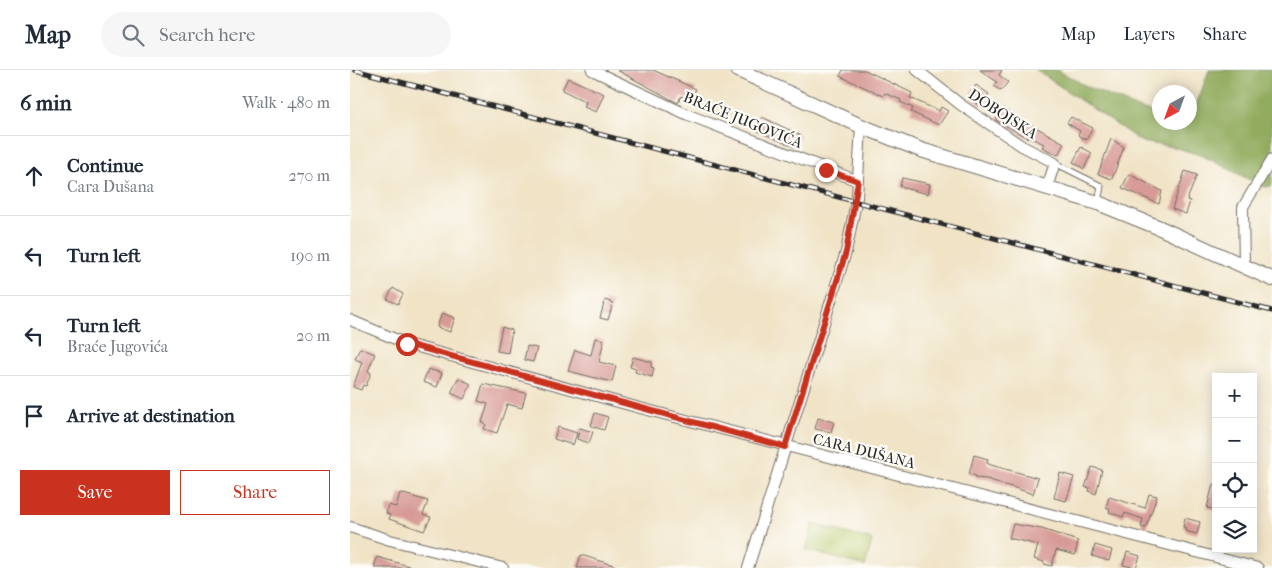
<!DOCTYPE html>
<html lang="en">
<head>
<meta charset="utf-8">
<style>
  body { margin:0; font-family:"IM FELL French Canon",serif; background:#f6f6f7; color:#1f2937 }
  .controls { position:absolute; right:15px; bottom:15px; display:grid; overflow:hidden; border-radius:0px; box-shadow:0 2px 12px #0003 }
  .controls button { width:45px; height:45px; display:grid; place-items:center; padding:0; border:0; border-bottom:1px solid #e0e1e3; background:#fff; color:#1f2937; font:25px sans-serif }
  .compass { position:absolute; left:802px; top:15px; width:45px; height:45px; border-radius:50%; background:#fff; box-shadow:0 2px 12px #0003; rotate:221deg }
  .stop { position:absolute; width:15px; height:15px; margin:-11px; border:4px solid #c8321e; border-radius:50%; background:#fff }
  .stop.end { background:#c8321e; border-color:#fff; box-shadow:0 1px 5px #0008 }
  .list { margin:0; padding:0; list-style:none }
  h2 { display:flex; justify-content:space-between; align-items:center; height:65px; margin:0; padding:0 20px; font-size:21px }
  h2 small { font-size:16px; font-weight:400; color:#747a83 }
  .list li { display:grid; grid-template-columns:32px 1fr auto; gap:15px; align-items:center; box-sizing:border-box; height:80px; padding:0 20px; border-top:1px solid #e0e1e3 }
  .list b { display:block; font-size:19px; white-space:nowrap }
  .list p { margin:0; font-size:16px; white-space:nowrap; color:#747a83 }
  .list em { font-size:16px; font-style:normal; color:#747a83 }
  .actions { display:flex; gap:10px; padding:15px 20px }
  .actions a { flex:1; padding:11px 0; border:1px solid #c8321e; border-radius:0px; text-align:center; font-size:18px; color:#c8321e }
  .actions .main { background:#c8321e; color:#fff }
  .icon { flex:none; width:28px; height:28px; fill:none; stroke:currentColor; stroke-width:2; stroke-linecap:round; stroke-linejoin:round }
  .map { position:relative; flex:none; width:922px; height:498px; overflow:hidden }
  header { display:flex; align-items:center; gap:30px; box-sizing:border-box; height:70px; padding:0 25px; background:#fff; border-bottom:1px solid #e0e1e3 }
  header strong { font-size:24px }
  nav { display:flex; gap:28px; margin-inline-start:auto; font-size:18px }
  .search { width:350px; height:45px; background:#f6f6f7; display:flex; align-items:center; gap:12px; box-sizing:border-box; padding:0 18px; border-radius:28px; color:#747a83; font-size:19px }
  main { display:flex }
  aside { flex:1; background:#fff }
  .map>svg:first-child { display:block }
</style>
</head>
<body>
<header>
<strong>Map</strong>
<div class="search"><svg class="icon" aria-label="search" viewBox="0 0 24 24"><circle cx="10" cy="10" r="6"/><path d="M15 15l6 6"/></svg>Search here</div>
<nav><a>Map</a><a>Layers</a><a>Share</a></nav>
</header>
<main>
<aside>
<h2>6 min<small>Walk · 480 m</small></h2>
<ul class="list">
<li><svg class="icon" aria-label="ahead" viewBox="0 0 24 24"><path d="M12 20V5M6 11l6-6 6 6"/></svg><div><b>Continue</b><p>Cara Dušana</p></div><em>270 m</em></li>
<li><svg class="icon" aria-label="left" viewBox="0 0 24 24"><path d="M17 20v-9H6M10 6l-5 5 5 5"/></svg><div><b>Turn left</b></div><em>190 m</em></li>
<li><svg class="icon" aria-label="left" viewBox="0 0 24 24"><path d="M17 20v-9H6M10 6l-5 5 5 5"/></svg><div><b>Turn left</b><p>Braće Jugovića</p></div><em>20 m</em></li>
<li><svg class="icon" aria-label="arrive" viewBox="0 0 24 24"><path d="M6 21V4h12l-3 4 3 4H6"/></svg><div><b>Arrive at destination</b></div></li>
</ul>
<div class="actions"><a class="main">Save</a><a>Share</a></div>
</aside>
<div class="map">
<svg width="922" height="498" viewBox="0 0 922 498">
  <rect width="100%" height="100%" fill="#fdfcf7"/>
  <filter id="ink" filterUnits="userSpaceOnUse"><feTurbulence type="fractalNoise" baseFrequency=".02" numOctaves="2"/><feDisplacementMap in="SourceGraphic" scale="10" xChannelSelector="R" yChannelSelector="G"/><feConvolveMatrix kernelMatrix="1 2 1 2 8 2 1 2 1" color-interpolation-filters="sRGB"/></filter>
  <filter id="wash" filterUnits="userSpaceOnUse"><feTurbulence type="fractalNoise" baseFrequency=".0096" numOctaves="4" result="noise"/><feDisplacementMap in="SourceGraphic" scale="20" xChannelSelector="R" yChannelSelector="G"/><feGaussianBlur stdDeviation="1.12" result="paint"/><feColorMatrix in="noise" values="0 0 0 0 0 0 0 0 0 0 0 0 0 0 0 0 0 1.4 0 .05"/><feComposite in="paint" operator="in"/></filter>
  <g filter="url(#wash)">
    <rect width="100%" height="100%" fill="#f0e3c6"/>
    <path fill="#b8c86b" stroke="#727a4b" d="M463 454 522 470 515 496 456 480Z"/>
    <path fill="#92ac5f" stroke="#5e6c45" d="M686 0H707L740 18 790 39 809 44 810 52H840L859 0H922V116L914 117 851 85 823 77 792 72Z"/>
    <g id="blocks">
      <path fill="#d79a95" d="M267 0H303L346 19 340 31 331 26 328 33Z
        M493 0H515L562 23 560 28 589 41 591 37 598 41 589 55 561 42 563 38 550 32 551 30 535 23 533 26 490 6Z
        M630 0H652L649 5 658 12 651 21 644 16 647 12Z
        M218 8 254 24 246 42 234 37 236 32 212 20Z
        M626 15 639 24 631 36 618 27Z
        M653 39 714 73 708 85 692 77 694 74 678 66 677 68 646 50Z
        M412 47 450 65 444 77 406 60Z
        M721 47 743 58 736 70 728 65 730 61 717 53Z
        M761 69 774 77 762 109 748 104Z
        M731 77 742 83 734 99 723 92Z
        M835 101 847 105 837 130 840 131 836 144 822 139Z
        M779 104 812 121 809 134 772 118Z
        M552 108 580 114 578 124 550 117Z
        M43 218 53 224 48 234 37 229Z
        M255 230 263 233 258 250 250 248Z
        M92 243 105 248 100 262 87 257Z
        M152 257 162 260 158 283 147 281Z
        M245 268 254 270 249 292 266 296 262 312 218 301 225 280 241 285Z
        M177 276 187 278 183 292 174 290Z
        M10 278 25 284 18 301 21 303 16 316 13 315 11 320 3 317 12 292 5 289Z
        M283 287 302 292 301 297 304 298 302 307 285 302 286 299 280 297Z
        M78 299 92 303 87 317 73 312Z
        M108 308 121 314 114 329 101 323Z
        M133 314 176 323 172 338 157 334 147 363 134 359 136 354 132 352 138 334 128 331Z
        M245 343 258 347 254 360 241 356Z
        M468 348 484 352 481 362 465 359Z
        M208 357 227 363 223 375 204 369Z
        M230 358 243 362 239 373 227 369Z
        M624 385 638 389 637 393 641 395 688 408 683 424 637 409 626 408V406L619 404Z
        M742 397 752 400 746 424 739 421 740 418 735 417Z
        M710 403 724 407 716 431 704 428Z
        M863 414H866V440L857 438Z
        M50 423 78 431 73 445 81 447 74 461 39 449 40 445 36 443 38 435 46 437Z
        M799 424 807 426 796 458 791 457 793 449 775 443 773 447 759 442 760 439 756 437 759 427 795 438Z
        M835 448 850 452 847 464 835 461 836 458 833 457Z
        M663 454 692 459 728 471 725 485 706 480 702 496 694 494V492L684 489 688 475 659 468Z
        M745 475 762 480 759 491 742 486Z
        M777 482 790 486 786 498 773 495Z
        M231 485 266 496V498H227Z
        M27 487 59 496 58 498H24Z"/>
    </g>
  </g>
  <g filter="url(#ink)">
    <use href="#blocks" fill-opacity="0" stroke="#706b61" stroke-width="1"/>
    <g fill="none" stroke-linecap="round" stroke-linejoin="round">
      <defs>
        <path id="service" d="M705 93 751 116 748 133"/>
        <path id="minor" d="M242 0 336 44 508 111
          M567 0 611 35 672 76 705 93 697 117
          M894 196 893 137 922 89
          M0 250 57 274 290 338 908 498
          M0 457 40 470 153 498
          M398 498 496 182 507 127 511 56"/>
        <path id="secondary" d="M388 0 511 56 571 80 748 133 810 158 922 209"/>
      </defs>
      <use href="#service" stroke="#706b61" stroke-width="7"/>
      <use href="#minor" stroke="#706b61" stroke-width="12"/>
      <use href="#secondary" stroke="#706b61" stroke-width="16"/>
      <use href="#service" stroke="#fff" stroke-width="5"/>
      <use href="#minor" stroke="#fff" stroke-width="10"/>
      <use href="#secondary" stroke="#fff" stroke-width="14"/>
      <defs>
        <path id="rail" d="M5 0 922 241"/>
      </defs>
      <use href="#rail" stroke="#2b2b2b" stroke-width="5"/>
      <use href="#rail" stroke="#fdfcf7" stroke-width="3" stroke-dasharray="9" stroke-linecap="butt"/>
    </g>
  </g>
  <g fill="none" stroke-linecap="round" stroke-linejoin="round" filter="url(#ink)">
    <path stroke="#c8321e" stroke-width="6" d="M57 274 435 377 496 182 508 111 476 100"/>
  </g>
  <g text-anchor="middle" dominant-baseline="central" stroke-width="4.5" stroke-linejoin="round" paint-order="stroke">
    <g font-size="15" fill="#2b2b2b" stroke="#fdfcf7">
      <text transform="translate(653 44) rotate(33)">DOBOJSKA</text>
      <text transform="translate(393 50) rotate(22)">BRAĆE JUGOVIĆA</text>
      <text transform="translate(514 381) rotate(14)">CARA DUŠANA</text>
    </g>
  </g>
</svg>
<div class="controls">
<button>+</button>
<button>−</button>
<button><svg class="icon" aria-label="locate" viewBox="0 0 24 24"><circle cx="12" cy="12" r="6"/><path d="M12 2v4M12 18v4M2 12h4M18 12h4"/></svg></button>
<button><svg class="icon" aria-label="layers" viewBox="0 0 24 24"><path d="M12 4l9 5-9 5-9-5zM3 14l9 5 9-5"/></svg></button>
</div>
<svg class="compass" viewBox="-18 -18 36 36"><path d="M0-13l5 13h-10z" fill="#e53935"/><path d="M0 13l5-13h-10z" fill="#747a83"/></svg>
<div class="stop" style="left:57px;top:274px"></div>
<div class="stop end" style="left:476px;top:100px"></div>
</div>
</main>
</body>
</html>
